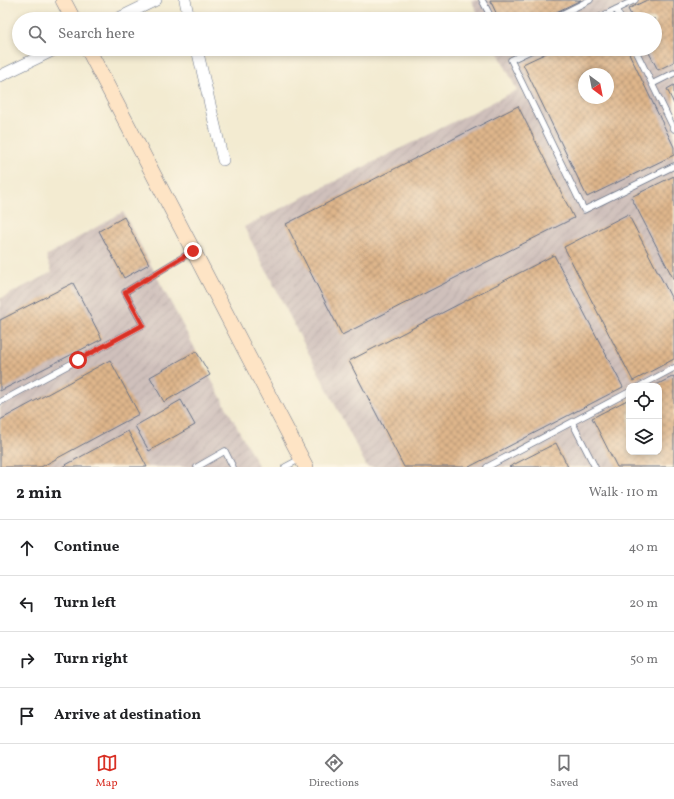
<!DOCTYPE html>
<html lang="en">
<head>
<meta charset="utf-8">
<style>
  body { margin:0; font-family:Vollkorn,serif; background:#f6f6f6; color:#202124 }
  .controls { position:absolute; right:12px; bottom:12px; display:grid; overflow:hidden; border-radius:8px; box-shadow:0 2px 6px #0003 }
  .controls button { width:36px; height:36px; display:grid; place-items:center; padding:0; border:0; border-bottom:1px solid #e0e0e0; background:#fff; color:#202124; font:20px sans-serif }
  .compass { position:absolute; left:578px; top:68px; width:36px; height:36px; border-radius:50%; background:#fff; box-shadow:0 2px 6px #0003; rotate:148deg }
  .stop { position:absolute; width:12px; height:12px; margin:-9px; border:3px solid #d93025; border-radius:50%; background:#fff }
  .stop.end { background:#d93025; border-color:#fff; box-shadow:0 1px 4px #0008 }
  .list { margin:0; padding:0; list-style:none }
  h2 { display:flex; justify-content:space-between; align-items:center; height:52px; margin:0; padding:0 16px; font-size:17px }
  h2 small { font-size:13px; font-weight:400; color:#757577 }
  .list li { display:grid; grid-template-columns:26px 1fr auto; gap:12px; align-items:center; box-sizing:border-box; height:56px; padding:0 16px; border-top:1px solid #e0e0e0 }
  .list b { display:block; font-size:15px; white-space:nowrap }
  .list em { font-size:13px; font-style:normal; color:#757577 }
  .icon { flex:none; width:22px; height:22px; fill:none; stroke:currentColor; stroke-width:2; stroke-linecap:round; stroke-linejoin:round }
  .map { position:relative; flex:none; width:674px; height:467px; overflow:hidden }
  .search { position:absolute; background:#fff; box-shadow:0 2px 6px #0003; left:12px; right:12px; top:12px; height:44px; display:flex; align-items:center; gap:10px; box-sizing:border-box; padding:0 14px; border-radius:22px; color:#757577; font-size:15px }
  .sheet { height:276px; background:#fff }
  nav { display:flex; justify-content:space-around; align-items:center; box-sizing:border-box; height:56px; border-top:1px solid #e0e0e0; background:#fff; font-size:11px; color:#757577 }
  nav a { display:grid; justify-items:center; gap:2px }
  nav .on { color:#d93025 }
  .map>svg:first-child { display:block }
</style>
</head>
<body>
<div class="map">
<svg width="674" height="467" viewBox="0 0 674 467">
  <defs>
    <pattern id="industrial-furrows" width="10" height="10" patternUnits="userSpaceOnUse"><rect width="10" height="10" fill="#cfc0bb"/><path d="M-1 1l2-2M0 10L10 0M9 11l2-2" fill="none" stroke="#b1a5a3"/></pattern>
    <pattern id="building-cross-hatch" width="8" height="8" patternUnits="userSpaceOnUse"><rect width="8" height="8" fill="#dfb68b"/><path d="M0 0l8 8M0 8l8-8" fill="none" stroke="#b49475"/></pattern>
  </defs>
  <rect width="100%" height="100%" fill="#fcf5e5"/>
  <filter id="ink" filterUnits="userSpaceOnUse"><feTurbulence type="fractalNoise" baseFrequency=".025" numOctaves="2"/><feDisplacementMap in="SourceGraphic" scale="8" xChannelSelector="R" yChannelSelector="G"/><feConvolveMatrix kernelMatrix="1 2 1 2 8 2 1 2 1" color-interpolation-filters="sRGB"/></filter>
  <filter id="wash" filterUnits="userSpaceOnUse"><feTurbulence type="fractalNoise" baseFrequency=".012" numOctaves="4" result="noise"/><feDisplacementMap in="SourceGraphic" scale="16" xChannelSelector="R" yChannelSelector="G"/><feGaussianBlur stdDeviation="0.9" result="paint"/><feColorMatrix in="noise" values="0 0 0 0 0 0 0 0 0 0 0 0 0 0 0 0 0 1.4 0 .05"/><feComposite in="paint" operator="in"/></filter>
  <g filter="url(#wash)">
    <rect width="100%" height="100%" fill="#f3ebd1"/>
    <path fill="url(#industrial-furrows)" fill-rule="evenodd" d="M471 0H674V176L631 197 674 280V467H367L244 227 517 90 496 49H655V19H481ZM584 74H608V98H584ZM629 386H659V452H629Z
      M123 212 212 381 259 467H0V299L52 272 46 256Z"/>
    <g id="blocks">
      <path fill="url(#building-cross-hatch)" fill-rule="evenodd" d="M490 0H581L542 19H499Z
        M647 0H674V62L658 70 647 49H655V19H633L628 9Z
        M555 49H627L674 147V155L587 197 523 64ZM584 74H608V98H584Z
        M674 85V104L667 89Z
        M518 106 574 218 342 335 286 224Z
        M674 176V280L631 197Z
        M628 214 674 303V359L633 381 564 247Z
        M124 217 149 264 124 278 99 231Z
        M554 255 623 387 469 467H404L349 361Z
        M73 283 102 339 0 391V320Z
        M196 351 210 375 164 402 150 377Z
        M110 360 139 414 41 467H0V420Z
        M674 376V467H617L592 418 629 399V452H659V386H654Z
        M181 400 195 425 149 451 135 426Z
        M128 431 147 467H62Z
        M556 443 568 467H509Z"/>
    </g>
  </g>
  <g filter="url(#ink)">
    <use href="#blocks" fill-opacity="0" stroke="#677186" stroke-width="1"/>
    <g fill="none" stroke-linecap="round" stroke-linejoin="round">
      <defs>
        <path id="lane" d="M482 0 492 19
          M616 9 621 19
          M552 19 590 0
          M596 19 635 0
          M534 49 511 60 584 210 674 166
          M635 49 674 129
          M652 84 674 73
          M640 386 674 368
          M0 402 143 325 125 292 193 251
          M572 422 595 467
          M197 467 225 451 233 467
          M285 467 300 459
          M487 467 629 392"/>
        <path id="street" d="M185 0 189 19
          M117 19 156 0
          M197 49 223 160
          M0 76 56 49"/>
        <path id="secondary" d="M63 0 73 19
          M88 49 306 467"/>
      </defs>
      <use href="#lane" stroke="#677186" stroke-width="7"/>
      <use href="#street" stroke="#677186" stroke-width="12"/>
      <use href="#secondary" stroke="#677186" stroke-width="16"/>
      <use href="#lane" stroke="#fff" stroke-width="5.5"/>
      <use href="#street" stroke="#fff" stroke-width="11"/>
      <use href="#secondary" stroke="#fee4c5" stroke-width="15"/>
    </g>
  </g>
  <g fill="none" stroke-linecap="round" stroke-linejoin="round" filter="url(#ink)">
    <path stroke="#d93025" stroke-width="5" d="M78 360 143 325 125 292 193 251"/>
  </g>
</svg>
<div class="controls">
<button><svg class="icon" aria-label="locate" viewBox="0 0 24 24"><circle cx="12" cy="12" r="6"/><path d="M12 2v4M12 18v4M2 12h4M18 12h4"/></svg></button>
<button><svg class="icon" aria-label="layers" viewBox="0 0 24 24"><path d="M12 4l9 5-9 5-9-5zM3 14l9 5 9-5"/></svg></button>
</div>
<svg class="compass" viewBox="-18 -18 36 36"><path d="M0-13l5 13h-10z" fill="#e53935"/><path d="M0 13l5-13h-10z" fill="#757577"/></svg>
<div class="stop" style="left:78px;top:360px"></div>
<div class="stop end" style="left:193px;top:251px"></div>
<div class="search"><svg class="icon" aria-label="search" viewBox="0 0 24 24"><circle cx="10" cy="10" r="6"/><path d="M15 15l6 6"/></svg>Search here</div>
</div>
<section class="sheet">
<h2>2 min<small>Walk · 110 m</small></h2>
<ul class="list">
<li><svg class="icon" aria-label="ahead" viewBox="0 0 24 24"><path d="M12 20V5M6 11l6-6 6 6"/></svg><div><b>Continue</b></div><em>40 m</em></li>
<li><svg class="icon" aria-label="left" viewBox="0 0 24 24"><path d="M17 20v-9H6M10 6l-5 5 5 5"/></svg><div><b>Turn left</b></div><em>20 m</em></li>
<li><svg class="icon" aria-label="right" viewBox="0 0 24 24"><path d="M7 20v-9h11M14 6l5 5-5 5"/></svg><div><b>Turn right</b></div><em>50 m</em></li>
<li><svg class="icon" aria-label="arrive" viewBox="0 0 24 24"><path d="M6 21V4h12l-3 4 3 4H6"/></svg><div><b>Arrive at destination</b></div></li>
</ul>
</section>
<nav>
<a class="on"><svg class="icon" aria-label="map" viewBox="0 0 24 24"><path d="M3 6l6-2 6 2 6-2v14l-6 2-6-2-6 2zM9 4v14M15 6v14"/></svg>Map</a>
<a><svg class="icon" aria-label="directions" viewBox="0 0 24 24"><path d="M12 3l9 9-9 9-9-9zM9 14v-3h6M13 9l2 2-2 2"/></svg>Directions</a>
<a><svg class="icon" aria-label="saved" viewBox="0 0 24 24"><path d="M7 4h10v16l-5-4-5 4z"/></svg>Saved</a>
</nav>
</body>
</html>
